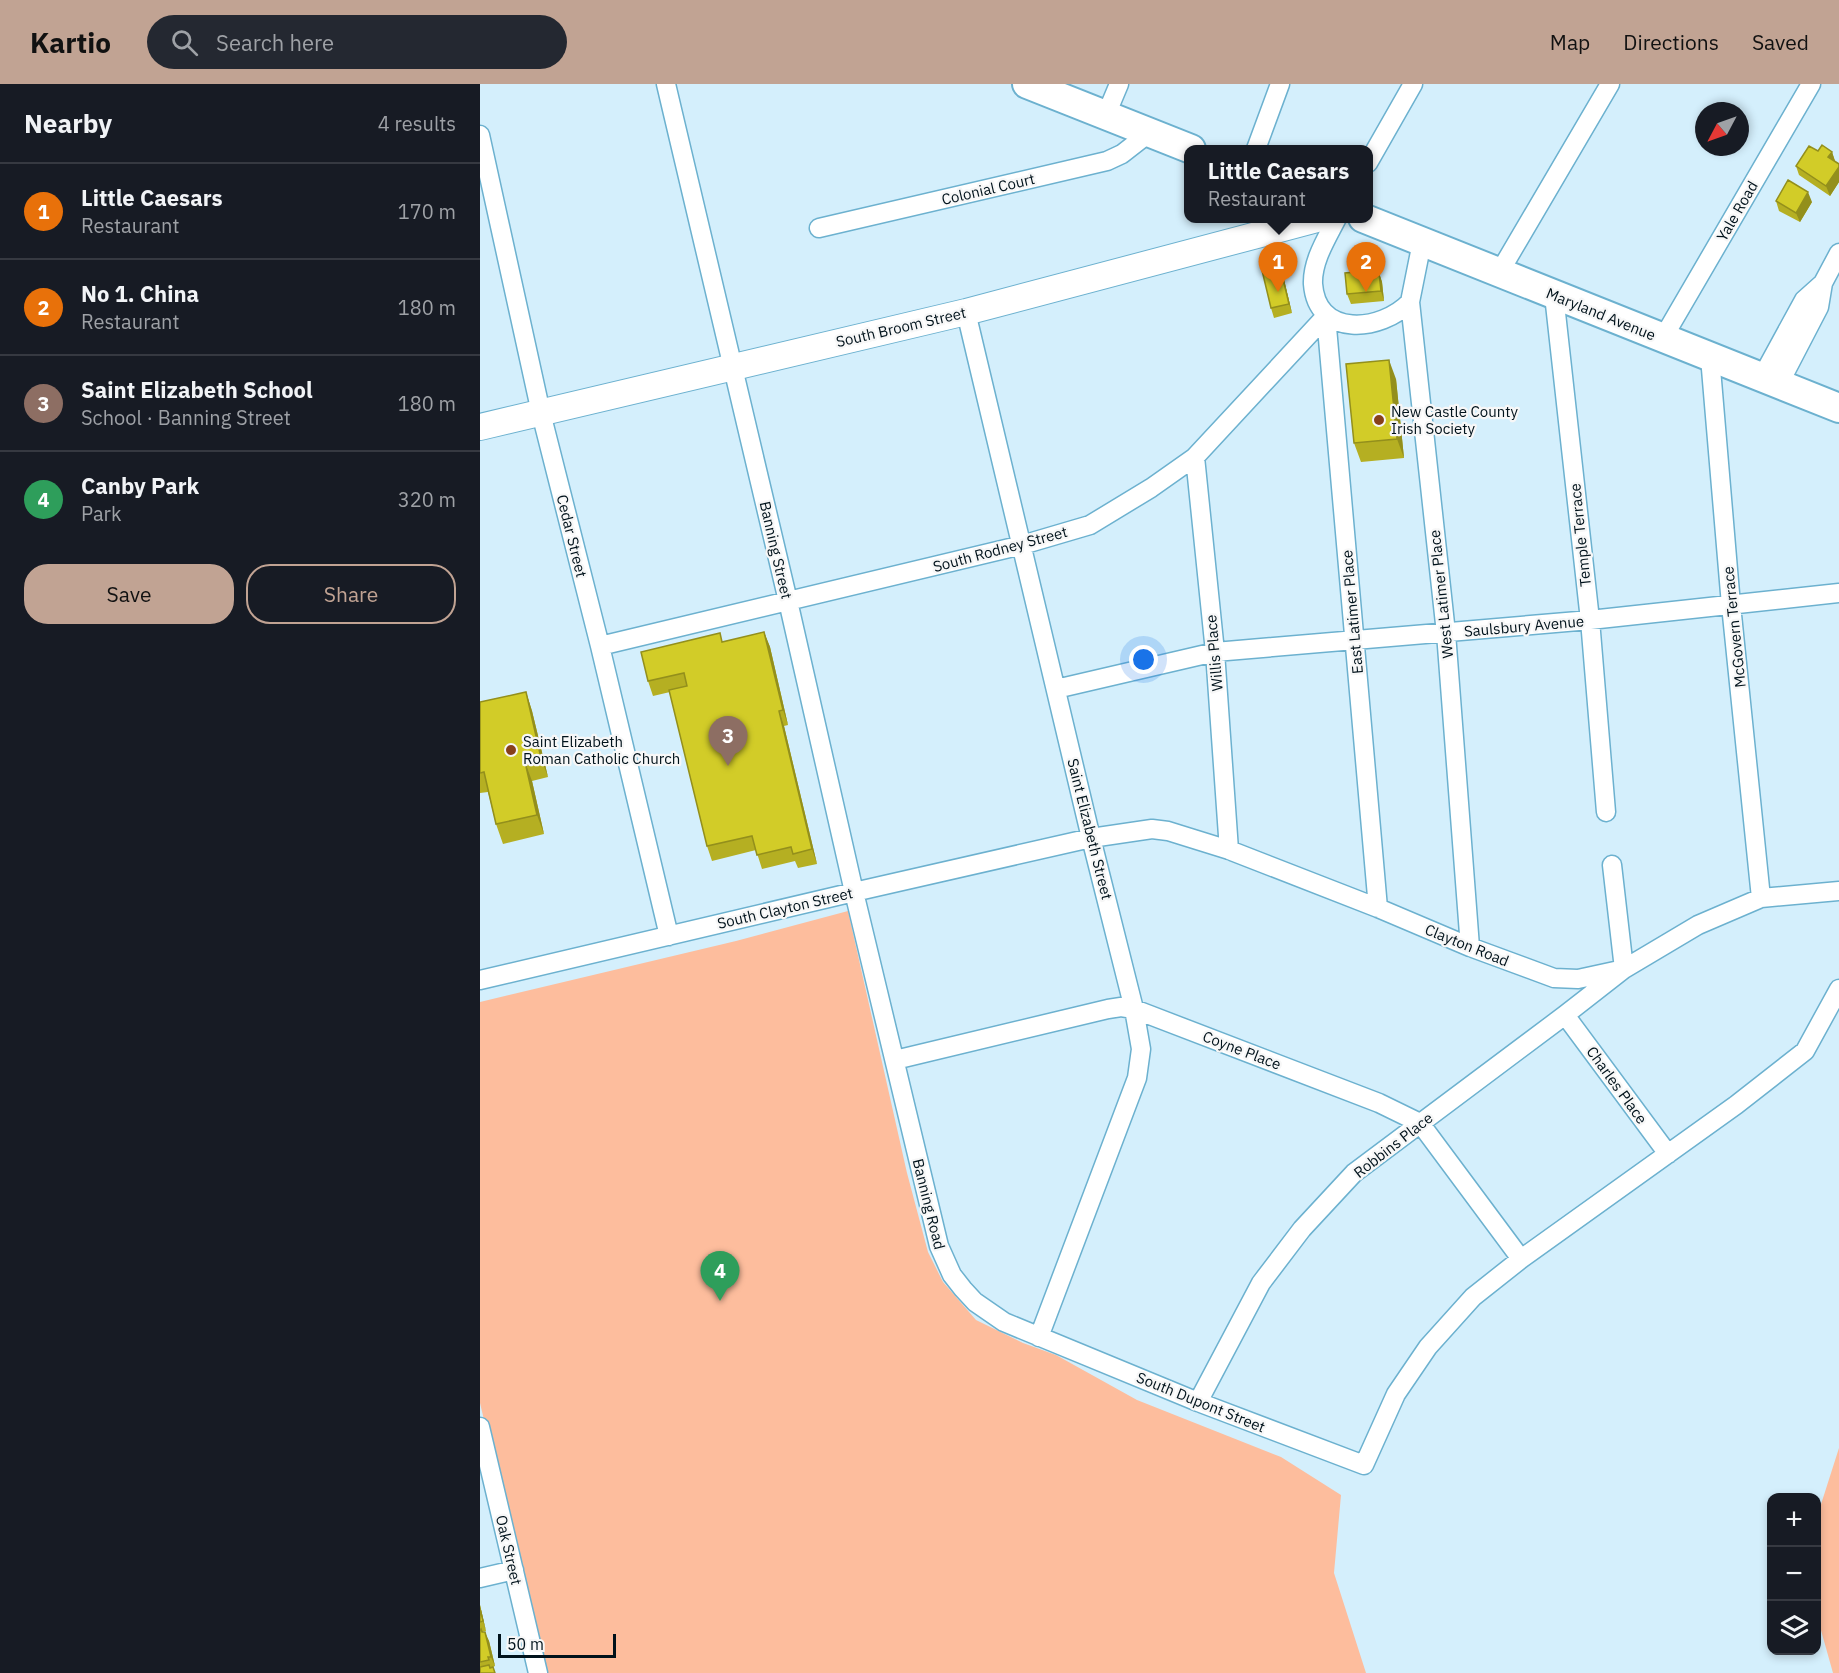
<!DOCTYPE html>
<html lang="en">
<head>
<meta charset="utf-8">
<style>
  body { margin:0; font-family:"IBM Plex Sans",sans-serif; background:#242831; color:#f1f3f6 }
  .controls { position:absolute; right:18px; bottom:18px; display:grid; overflow:hidden; border-radius:12px; box-shadow:0 3px 9px #0003 }
  .controls button { width:54px; height:54px; display:grid; place-items:center; padding:0; border:0; border-bottom:2px solid #363941; background:#171b24; color:#f1f3f6; font:30px sans-serif }
  .compass { position:absolute; left:1215px; top:18px; width:54px; height:54px; border-radius:50%; background:#171b24; box-shadow:0 3px 9px #0003; rotate:229deg }
  .scale { position:absolute; left:18px; bottom:15px; width:118px; box-sizing:border-box; padding-left:6px; border:3px solid #00121b; border-top:0; font-size:16px; line-height:21px; white-space:nowrap; color:#00121b; -webkit-text-stroke:4px #f7f7f7; paint-order:stroke }
  .you { position:absolute; left:664px; top:576px; width:21px; height:21px; margin:-15px; border:4px solid #fff; border-radius:50%; background:#1a73e8; box-shadow:0 0 0 9px #1a73e833 }
  .badge { display:grid; place-items:center; width:39px; height:39px; border-radius:50%; background:#c1a393; color:#fff; font-size:20px; font-weight:700 }
  .pin { position:absolute; translate:-50% -50px; filter:drop-shadow(0 2px 3px #0008) }
  .pin::after { content:''; position:absolute; top:32px; width:21px; height:18px; background:inherit; clip-path:polygon(0 0,100% 0,50% 100%) }
  .popup { position:absolute; left:704px; top:61px; width:189px; height:78px; box-sizing:border-box; display:grid; place-content:center; border-radius:12px; background:#171b24; filter:drop-shadow(0 2px 4px #0005); font-size:20px; white-space:nowrap; color:#9ea1a6 }
  .popup b { font-size:22px; color:#f1f3f6 }
  .popup::after { content:''; position:absolute; left:50%; top:100%; margin-left:-12px; border:12px solid transparent; border-top-color:#171b24 }
  .list { margin:0; padding:0; list-style:none }
  h2 { display:flex; justify-content:space-between; align-items:center; height:78px; margin:0; padding:0 24px; font-size:26px }
  h2 small { font-size:20px; font-weight:400; color:#9ea1a6 }
  .list li { display:grid; grid-template-columns:39px 1fr auto; gap:18px; align-items:center; box-sizing:border-box; height:96px; padding:0 24px; border-top:2px solid #363941 }
  .list b { display:block; font-size:22px; white-space:nowrap }
  .list p { margin:0; font-size:20px; white-space:nowrap; color:#9ea1a6 }
  .list em { font-size:20px; font-style:normal; color:#9ea1a6 }
  .actions { display:flex; gap:12px; padding:18px 24px }
  .actions a { flex:1; padding:14px 0; border:2px solid #c1a393; border-radius:24px; text-align:center; font-size:21px; color:#c1a393 }
  .actions .main { background:#c1a393; color:#111 }
  .icon { flex:none; width:33px; height:33px; fill:none; stroke:currentColor; stroke-width:2; stroke-linecap:round; stroke-linejoin:round }
  .map { position:relative; flex:none; width:1359px; height:1589px; overflow:hidden }
  header { display:flex; align-items:center; gap:36px; box-sizing:border-box; height:84px; padding:0 30px; background:#c1a393; color:#111 }
  header strong { font-size:28px }
  nav { display:flex; gap:33px; margin-inline-start:auto; font-size:21px }
  .search { width:420px; height:54px; background:#242831; display:flex; align-items:center; gap:15px; box-sizing:border-box; padding:0 21px; border-radius:33px; color:#9ea1a6; font-size:22px }
  main { display:flex }
  aside { flex:1; background:#171b24 }
  .map>svg:first-child { display:block }
</style>
</head>
<body>
<header>
<strong>Kartio</strong>
<div class="search"><svg class="icon" aria-label="search" viewBox="0 0 24 24"><circle cx="10" cy="10" r="6"/><path d="M15 15l6 6"/></svg>Search here</div>
<nav><a>Map</a><a>Directions</a><a>Saved</a></nav>
</header>
<main>
<aside>
<h2>Nearby<small>4 results</small></h2>
<ul class="list">
<li><span class="badge" style="background:#e8710a">1</span><div><b>Little Caesars</b><p>Restaurant</p></div><em>170 m</em></li>
<li><span class="badge" style="background:#e8710a">2</span><div><b>No 1. China</b><p>Restaurant</p></div><em>180 m</em></li>
<li><span class="badge" style="background:#8d6e63">3</span><div><b>Saint Elizabeth School</b><p>School · Banning Street</p></div><em>180 m</em></li>
<li><span class="badge" style="background:#2e9e5b">4</span><div><b>Canby Park</b><p>Park</p></div><em>320 m</em></li>
</ul>
<div class="actions"><a class="main">Save</a><a>Share</a></div>
</aside>
<div class="map">
<svg width="1359" height="1589" viewBox="0 0 1359 1589">
  <rect width="100%" height="100%" fill="#d4effc"/>
  <path fill="#fdbd9d" d="M368 827 427 1089 448 1168 463 1198 496 1236 543 1259 576 1271 657 1316 801 1373 861 1411 854 1489 886 1589H64L0 1319V918L256 857Z
    M1359 1364V1589H1353L1337 1532 1336 1436Z"/>
  <g fill="none" stroke-linecap="round" stroke-linejoin="round">
    <defs>
      <path id="street" d="M186 0 308 517 374 808 459 1162 472 1191 483 1205 495 1218 524 1238 718 1318 884 1381 916 1310 948 1263 993 1213 1041 1175 1256 1021 1325 967 1359 905
        M626 31 639 0
        M0 51 61 329 120 562 189 852
        M776 65 800 0
        M888 79 933 0
        M857 134C847 154 832 177 833 200 837 254 901 248 930 218
        M339 144 627 77 642 70 669 49
        M942 158 930 218 966 549 990 863
        M1019 189 1130 0
        M1074 211 1110 536 1126 728
        M486 228 611 754 654 925 661 965 657 994 559 1253
        M846 232 898 824
        M1183 254 1331 0
        M1230 273 1251 521 1281 814
        M1282 293 1324 216 1343 199 1359 169
        M1299 300 1339 223 1343 199
        M715 373 735 568 749 766
        M120 562 542 461 610 441 671 404 715 373 846 232
        M576 605 735 568 1110 536 1359 509
        M0 896 374 808 611 754 672 745 688 747 749 766 898 824 990 863 1074 894 1098 895 1144 885 1218 841 1281 814 1359 807
        M1085 931 1188 1070
        M415 976 628 925 641 923 654 925 899 1019 940 1039 1041 1175
        M718 1318 781 1199 822 1145 874 1089 1085 931 1144 885 1132 781
        M0 1343 58 1589
        M0 1494 34 1486"/>
      <path id="secondary" d="M0 343 486 228 841 134"/>
      <path id="primary" d="M547 0 711 65
        M883 134 1359 324"/>
    </defs>
    <use href="#street" stroke="#6cb1cf" stroke-width="21"/>
    <use href="#secondary" stroke="#6cb1cf" stroke-width="28"/>
    <use href="#primary" stroke="#6cb1cf" stroke-width="32"/>
    <use href="#street" stroke="#fff" stroke-width="18"/>
    <use href="#secondary" stroke="#fff" stroke-width="26"/>
    <use href="#primary" stroke="#fff" stroke-width="28"/>
  </g>
  <path fill="#b5af22" d="M1338 67 1352 68 1355 77 1359 80V98L1350 112 1319 91 1316 82Z
    M1296 117 1332 118 1320 138 1299 127Z
    M798 174 801 183 812 229 794 234 791 224Z
    M899 189 902 198 904 217 871 220 867 210Z
    M916 295 924 374 881 378 874 359Z
    M284 548 290 563 308 641 304 642 337 780 318 784 315 777 282 785 276 766 232 777 227 762 190 608 173 612 168 597 243 558Z
    M46 608 52 627 68 693 52 697 64 750 23 760 16 740 8 708 0 709V618Z
    M0 1521 6 1547H3L9 1557 15 1582 0 1589Z"/>
  <path fill="#938f1c" d="M1352 68 1355 77 1348 73Z
    M1359 83V98L1350 112 1346 102Z
    M1328 108 1332 118 1320 138 1316 129Z
    M798 174 801 183 812 229 809 220Z
    M899 189 902 198 904 217 901 207Z
    M909 276 916 295 924 374 917 355Z
    M284 548 290 563 308 641 303 626Z
    M46 608 52 627 68 693 61 674Z
    M299 627 304 642 337 780 332 765Z
    M45 678 52 697 64 750 57 731Z
    M0 1521 6 1547 3 1537 0 1525Z
    M5 1548 9 1557 15 1582 11 1573Z"/>
  <path fill="#d2cc28" stroke="#938f1c" stroke-width="1.5" d="M1342 61 1352 68 1348 73 1359 80V83L1346 102 1316 82 1329 62 1338 67Z
    M1308 96 1328 108 1316 129 1296 117Z
    M798 174 809 220 791 224 780 178Z
    M896 186 899 189 901 207 867 210 865 189Z
    M909 276 917 355 874 359 866 280Z
    M284 548 303 626 299 627 332 765 313 770 311 763 277 771 272 752 227 762 189 606 207 602 204 589 168 597 161 568 240 549 242 558Z
    M46 608 61 674 45 678 57 731 16 740 4 688 0 689V618Z
    M0 1525 3 1537 0 1538Z
    M1 1545 2 1548H5L11 1573H8L9 1576 0 1578V1546Z
    M9 1581 10 1584 13 1583 15 1589H0V1583Z"/>
  <g fill="#87411a" stroke="#f7f7f7" stroke-width="2">
    <circle cx="899" cy="336" r="6"/>
    <circle cx="31" cy="666" r="6"/>
  </g>
  <g text-anchor="middle" dominant-baseline="central" stroke-width="4.5" stroke-linejoin="round" paint-order="stroke">
    <g font-size="15" fill="#00121b" stroke="#f7f7f7">
      <text transform="translate(508 105) rotate(-13)">Colonial Court</text>
      <text transform="translate(1257 127) rotate(-60)">Yale Road</text>
      <text transform="translate(1121 230) rotate(22)">Maryland Avenue</text>
      <text transform="translate(421 243) rotate(-13)">South Broom Street</text>
      <text transform="translate(1100 451) rotate(-96)">Temple Terrace</text>
      <text transform="translate(92 452) rotate(76)">Cedar Street</text>
      <text transform="translate(520 465) rotate(-15)">South Rodney Street</text>
      <text transform="translate(296 466) rotate(77)">Banning Street</text>
      <text transform="translate(961 510) rotate(-96)">West Latimer Place</text>
      <text transform="translate(872 528) rotate(-95)">East Latimer Place</text>
      <text transform="translate(1044 542) rotate(-5)">Saulsbury Avenue</text>
      <text transform="translate(1254 543) rotate(-96)">McGovern Terrace</text>
      <text transform="translate(734 569) rotate(-95)">Willis Place</text>
      <text transform="translate(610 745) rotate(76)">Saint Elizabeth Street</text>
      <text transform="translate(305 824) rotate(-13)">South Clayton Street</text>
      <text transform="translate(987 861) rotate(22)">Clayton Road</text>
      <text transform="translate(762 966) rotate(21)">Coyne Place</text>
      <text transform="translate(1137 1001) rotate(54)">Charles Place</text>
      <text transform="translate(913 1061) rotate(-38)">Robbins Place</text>
      <text transform="translate(449 1120) rotate(76)">Banning Road</text>
      <text transform="translate(721 1318) rotate(22)">South Dupont Street</text>
      <text transform="translate(29 1466) rotate(77)">Oak Street</text>
    </g>
    <g font-size="15" fill="#00121b" stroke="#f7f7f7" text-anchor="start">
      <text x="911" y="327">New Castle County<tspan x="911" dy="17">Irish Society</tspan></text>
      <text x="43" y="657">Saint Elizabeth<tspan x="43" dy="17">Roman Catholic Church</tspan></text>
    </g>
  </g>
</svg>
<div class="controls">
<button>+</button>
<button>−</button>
<button><svg class="icon" aria-label="layers" viewBox="0 0 24 24"><path d="M12 4l9 5-9 5-9-5zM3 14l9 5 9-5"/></svg></button>
</div>
<svg class="compass" viewBox="-18 -18 36 36"><path d="M0-13l5 13h-10z" fill="#e53935"/><path d="M0 13l5-13h-10z" fill="#9ea1a6"/></svg>
<div class="scale">50 m</div>
<div class="you"></div>
<div class="pin badge" style="left:798px;top:208px;background:#e8710a">1</div>
<div class="popup"><b>Little Caesars</b>Restaurant</div>
<div class="pin badge" style="left:886px;top:208px;background:#e8710a">2</div>
<div class="pin badge" style="left:248px;top:682px;background:#8d6e63">3</div>
<div class="pin badge" style="left:240px;top:1217px;background:#2e9e5b">4</div>
</div>
</main>
</body>
</html>
